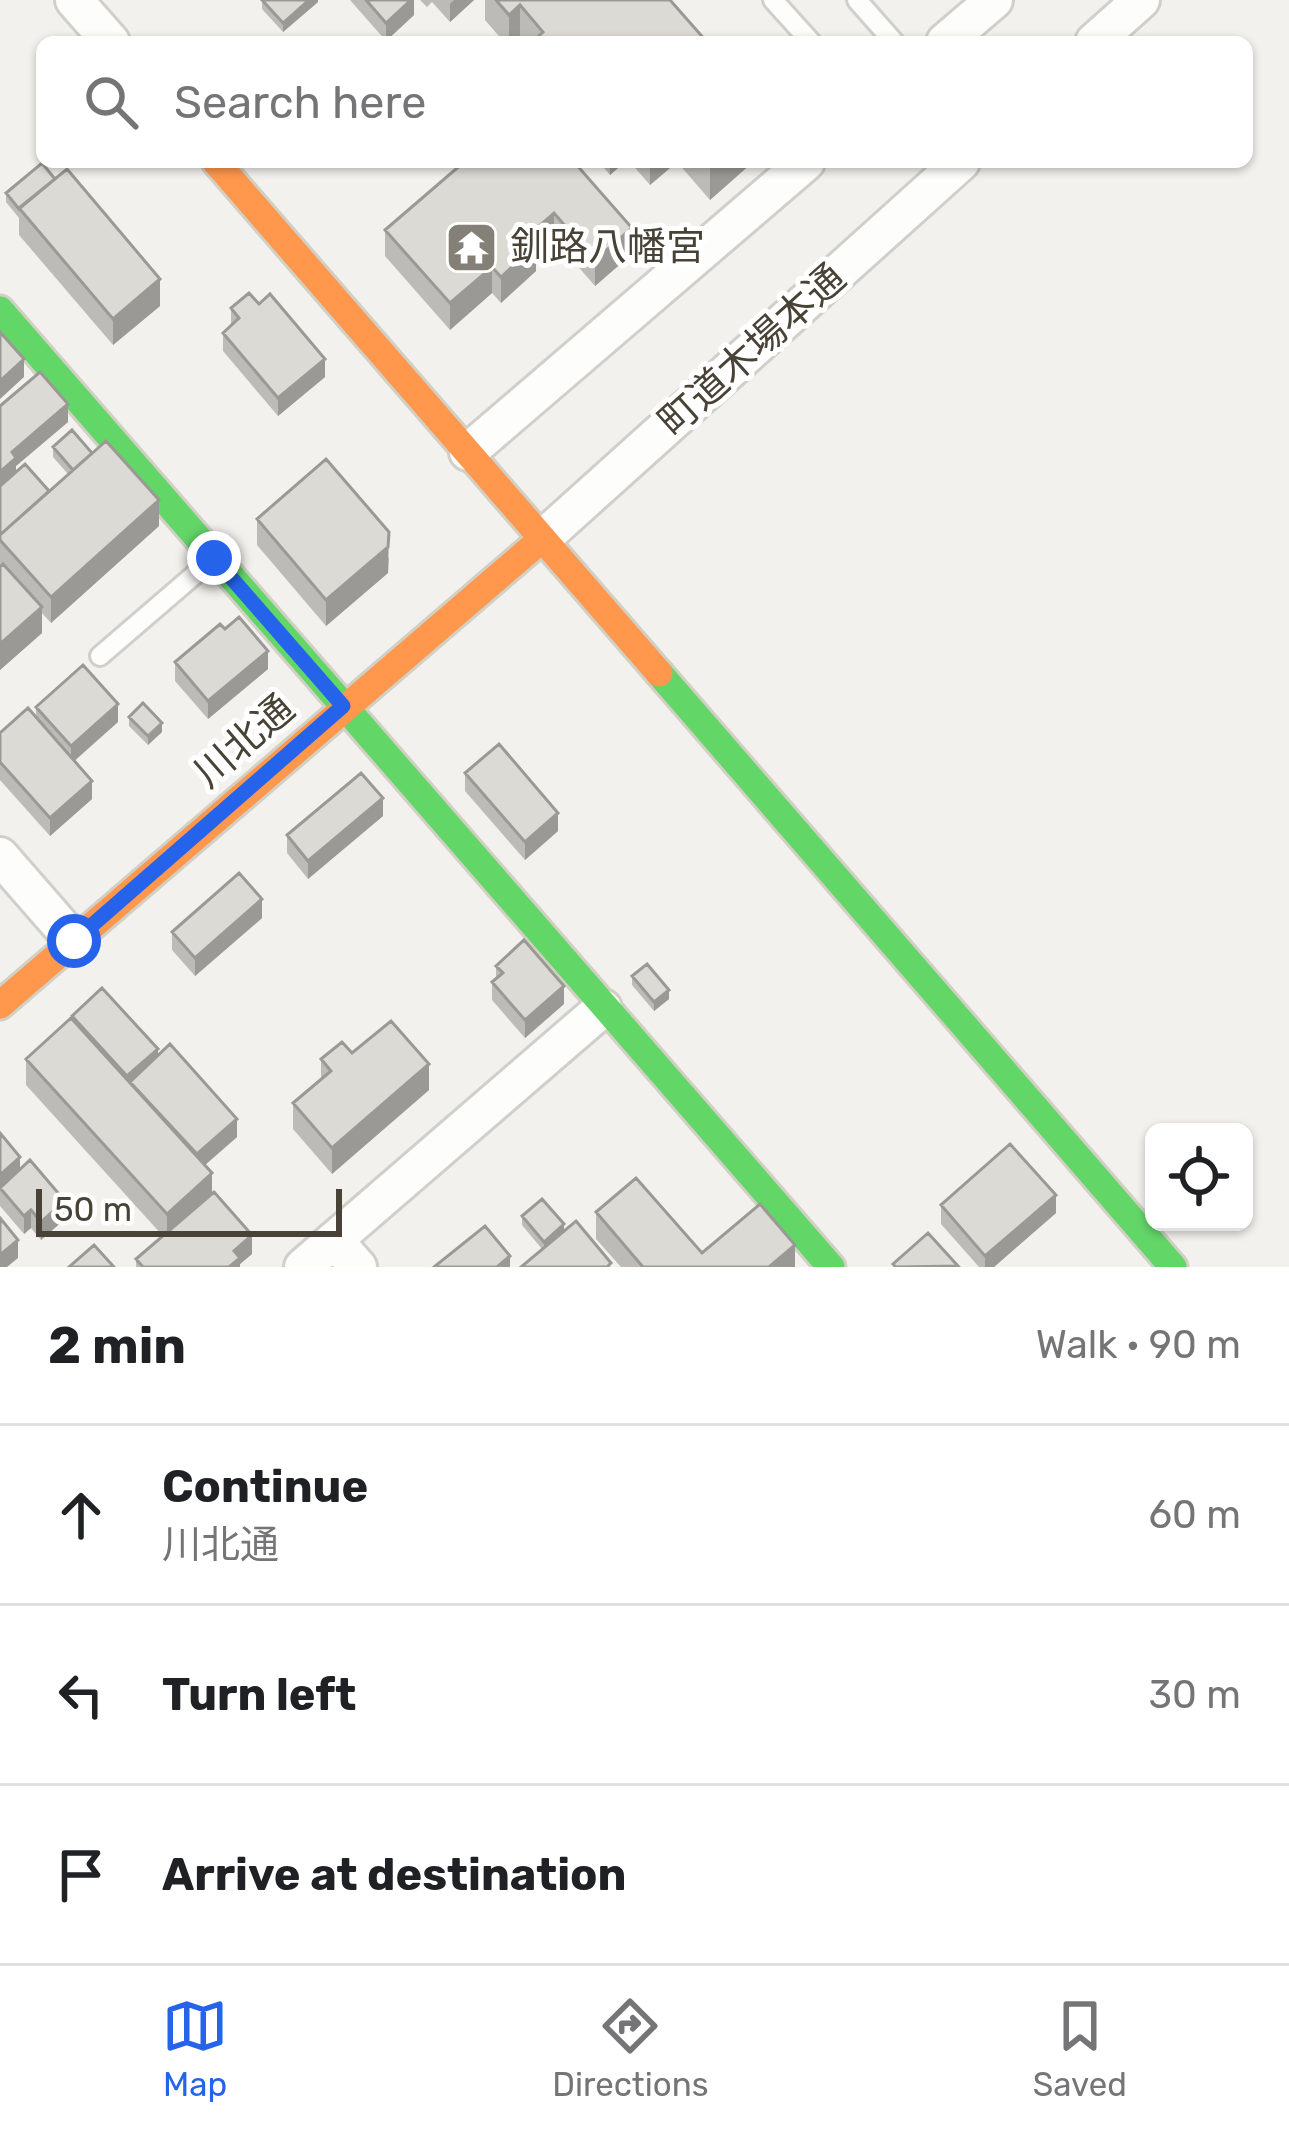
<!DOCTYPE html>
<html lang="en">
<head>
<meta charset="utf-8">
<style>
  body { margin:0; font-family:Rubik,"Noto Sans JP",sans-serif; background:#f6f6f6; color:#202124 }
  .controls { position:absolute; right:36px; bottom:36px; display:grid; overflow:hidden; border-radius:18px; box-shadow:0 3px 9px #0004 }
  .controls button { width:108px; height:108px; display:grid; place-items:center; padding:0; border:0; border-bottom:3px solid #e0e0e0; background:#fff; color:#202124; font:60px sans-serif }
  .scale { position:absolute; left:36px; bottom:30px; width:306px; box-sizing:border-box; padding-left:12px; border:6px solid #494337; border-top:0; font-size:33px; line-height:42px; white-space:nowrap; color:#494337; -webkit-text-stroke:9px #fff; paint-order:stroke }
  .stop { position:absolute; width:36px; height:36px; margin:-27px; border:9px solid #2563eb; border-radius:50%; background:#fff }
  .stop.end { background:#2563eb; border-color:#fff; box-shadow:0 3px 12px #0008 }
  .list { margin:0; padding:0; list-style:none }
  h2 { display:flex; justify-content:space-between; align-items:center; height:156px; margin:0; padding:0 48px; font-size:51px }
  h2 small { font-size:39px; font-weight:400; color:#757577 }
  .list li { display:grid; grid-template-columns:78px 1fr auto; gap:36px; align-items:center; box-sizing:border-box; height:180px; padding:0 48px; border-top:3px solid #e0e0e0 }
  .list b { display:block; font-size:45px; white-space:nowrap }
  .list p { margin:0; font-size:39px; white-space:nowrap; color:#757577 }
  .list em { font-size:39px; font-style:normal; color:#757577 }
  .icon { flex:none; width:66px; height:66px; fill:none; stroke:currentColor; stroke-width:2; stroke-linecap:round; stroke-linejoin:round }
  .map { position:relative; flex:none; width:1289px; height:1267px; overflow:hidden }
  .search { position:absolute; background:#fff; box-shadow:0 3px 9px #0004; left:36px; right:36px; top:36px; height:132px; display:flex; align-items:center; gap:30px; box-sizing:border-box; padding:0 42px; border-radius:18px; color:#757577; font-size:45px }
  .sheet { height:696px; background:#fff }
  nav { display:flex; justify-content:space-around; align-items:center; box-sizing:border-box; height:168px; border-top:3px solid #e0e0e0; background:#fff; font-size:33px; color:#757577 }
  nav a { display:grid; justify-items:center; gap:6px }
  nav .on { color:#2563eb }
  .map>svg:first-child { display:block }
</style>
</head>
<body>
<div class="map">
<svg width="1289" height="1267" viewBox="0 0 1289 1267">
  <rect width="100%" height="100%" fill="#f2f1ed"/>
  <g fill="none" stroke-linecap="round" stroke-linejoin="round">
    <defs>
      <path id="lane" d="M773 0 811 42
        M857 0 894 42
        M100 656 214 558"/>
      <path id="street" d="M74 0 111 42
        M945 42 994 0
        M1094 42 1141 0
        M468 452 806 162
        M542 539 961 162
        M0 856 74 941
        M334 1240 358 1267
        M303 1267 603 1008"/>
      <path id="fast" d="M0 310 831 1267
        M659 673 1173 1267"/>
      <path id="slow" d="M216 162 659 673
        M0 1005 542 539"/>
    </defs>
    <use href="#lane" stroke="#d0cfca" stroke-width="24"/>
    <use href="#street" stroke="#d0cfca" stroke-width="42"/>
    <use href="#fast" stroke="#d2cfc4" stroke-width="33"/>
    <use href="#slow" stroke="#d2cfc4" stroke-width="33"/>
    <use href="#lane" stroke="#fdfdfc" stroke-width="18"/>
    <use href="#street" stroke="#fdfdfc" stroke-width="36"/>
    <use href="#fast" stroke="#63d668" stroke-width="27"/>
    <use href="#slow" stroke="#ff974d" stroke-width="27"/>
  </g>
  <path fill="#bdbbb7" d="M262 0H318V2L283 32 262 9Z
    M350 0H414V15L386 41Z
    M420 0H474L450 22 432 2 427 7Z
    M485 0H670L707 42H523L520 39 516 42H504L485 20Z
    M464 162 632 254 595 286 554 239 536 255V271L501 303 492 293 450 330 385 256V230Z
    M599 162H625L610 175Z
    M630 162H753L710 200 677 162 650 185Z
    M6 193 160 306 113 345 19 235V218L6 202Z
    M231 308 325 377 278 416 223 351V333L231 325Z
    M0 406 68 422 16 466V472L49 491 68 474 53 457V447L159 526 51 623 42 613V633L0 670Z
    M257 519 389 558 388 573 326 626 257 545Z
    M175 662 268 669 208 719 175 681Z
    M36 707 118 722 74 760 92 799 50 836 0 780V733L36 717Z
    M129 717 162 732 148 745 129 726Z
    M465 773 558 831 525 860 465 791Z
    M383 816 308 879 287 853V835Z
    M262 918 195 976 172 950V932Z
    M496 966 564 1004 525 1038 492 1000V982L496 979Z
    M632 976 669 999 654 1011 632 985Z
    M72 1016 158 1056 237 1137 205 1165 212 1194 252 1254 240 1264V1267H136V1259L163 1236 26 1085V1059L72 1019Z
    M352 1053 429 1090 332 1174 293 1129V1103L321 1079V1059Z
    M0 1133 20 1169 65 1219 41 1240 31 1228 24 1234 0 1206Z
    M941 1205 1056 1213 994 1267H979L941 1224Z
    M596 1212 702 1253 795 1267H621L596 1239Z
    M522 1216 564 1231 611 1267 542 1249 522 1225Z"/>
  <path fill="#9a9995" d="M309 0H318V2L283 32V23Z
    M411 0H414V15L386 41V23Z
    M454 0H474L450 22V4Z
    M520 5V39L516 42H509V15Z
    M610 162H625L610 175Z
    M650 162H677L650 185Z
    M715 162H753L710 200V167Z
    M554 213V239L536 255V271L501 303V277L528 236Z
    M632 228V254L595 286V260Z
    M492 267V293L450 330V303Z
    M160 279V306L113 345V319Z
    M24 359V377L0 399V381Z
    M325 359V377L278 416V398Z
    M68 404V422L16 466V476L0 490V472L12 452Z
    M159 500V526L51 623V597Z
    M389 532 388 573 326 626V600Z
    M42 607V633L0 670V644Z
    M268 651V669L208 719V701Z
    M118 704V722L71 764V746Z
    M162 723V732L148 745V736Z
    M92 781V799L50 836V818Z
    M383 798V816L308 879V861Z
    M558 813V831L525 860V842Z
    M262 899V918L195 976V958Z
    M564 986V1004L525 1038V1020Z
    M669 990V999L654 1011V1002Z
    M158 1049V1067L127 1094V1076Z
    M429 1064V1090L332 1174V1148Z
    M237 1119V1137L197 1172V1154Z
    M20 1157V1175L0 1188V1175Z
    M212 1173V1199L167 1240V1214Z
    M1056 1195V1213L994 1267H985V1256Z
    M65 1201V1219L41 1240V1222Z
    M31 1210V1228L24 1234V1216Z
    M564 1224V1234L544 1251V1242Z
    M252 1235V1254L240 1264V1267H229L234 1251Z
    M18 1240V1258L7 1267H0V1255Z
    M795 1245V1267H769Z
    M510 1256V1267H497Z"/>
  <path fill="#dcdad5" stroke="#9a9995" stroke-width="3" d="M262 0H309L283 23Z
    M366 0H411L386 23Z
    M496 0H670L707 42H532L543 32 520 5 509 15Z
    M464 162H574L632 228 595 260 554 213 528 236 536 245 501 277 492 267 450 303 385 230Z
    M42 163 55 179 19 209 6 193Z
    M67 169 160 279 113 319 19 208Z
    M249 293 259 304 270 294 325 359 278 398 223 333 239 318 231 308Z
    M0 332 24 359 0 381Z
    M40 372 68 404 12 452 16 458 0 472V406Z
    M72 430 92 453 73 470 53 447Z
    M106 441 159 500 51 597 0 540V535Z
    M326 459 389 532 388 547 326 600 257 519Z
    M25 464 49 491 0 535V486Z
    M3 564 42 607 0 644V567Z
    M239 617 268 651 208 701 175 662 220 624 225 629Z
    M83 665 118 704 71 746 36 707Z
    M143 703 162 723 148 736 129 717Z
    M28 708 92 781 50 818 0 762V733Z
    M499 744 558 813 525 842 465 773Z
    M361 773 383 798 308 861 287 835Z
    M239 873 262 899 195 958 172 932Z
    M524 940 564 986 525 1020 492 982 503 973 496 966Z
    M647 964 669 990 654 1002 632 976Z
    M102 988 158 1049 127 1076 72 1016Z
    M71 1018 212 1173 167 1214 26 1059Z
    M391 1021 429 1064 332 1148 293 1103 331 1071 321 1059 342 1042 352 1053Z
    M170 1044 237 1119 197 1154 130 1082Z
    M0 1133 20 1157 0 1175Z
    M1010 1144 1056 1195 985 1256 941 1205Z
    M30 1160 65 1201 41 1222 31 1210 24 1216 0 1188Z
    M636 1178 702 1253 760 1204 795 1245 769 1267H643L596 1212Z
    M214 1192 252 1235 234 1251 240 1258 229 1267H143L136 1259Z
    M542 1199 564 1224 544 1242 522 1216Z
    M0 1218 18 1240 0 1255Z
    M576 1221 611 1263 607 1267H521Z
    M485 1226 510 1256 497 1267H434Z
    M928 1233 958 1266 896 1267 893 1264Z
    M94 1245 114 1267H69Z"/>
  <g fill="none" stroke-linecap="round" stroke-linejoin="round">
    <path stroke="#2563eb" stroke-width="15" d="M74 941 343 706 214 558"/>
  </g>
  <defs>
    <symbol id="temple-square" viewBox="-11 -11 22 22"><rect x="-9" y="-9" width="18" height="18" rx="4" fill="#848077" stroke="#fff"/><path d="M0-6L5-2H3V0L6.5 2.5H4V6H1.5V3h-3V6H-4V2.5H-6.5L-3 0V-2H-5Z" fill="#fff"/></symbol>
  </defs>
  <g fill-rule="evenodd">
    <use href="#temple-square" x="442" y="218" width="59" height="59"/>
  </g>
  <g text-anchor="middle" dominant-baseline="central" stroke-width="10" stroke-linejoin="round" paint-order="stroke">
    <g font-size="39" fill="#494337" stroke="#fff" text-anchor="start">
      <text x="510" y="247">釧路八幡宮</text>
    </g>
    <g font-size="39" fill="#494337" stroke="#fff">
      <text transform="translate(752 350) rotate(-42)">町道木場本通</text>
      <text transform="translate(244 741) rotate(-41)">川北通</text>
    </g>
  </g>
</svg>
<div class="controls">
<button><svg class="icon" aria-label="locate" viewBox="0 0 24 24"><circle cx="12" cy="12" r="6"/><path d="M12 2v4M12 18v4M2 12h4M18 12h4"/></svg></button>
</div>
<div class="scale">50 m</div>
<div class="stop" style="left:74px;top:941px"></div>
<div class="stop end" style="left:214px;top:558px"></div>
<div class="search"><svg class="icon" aria-label="search" viewBox="0 0 24 24"><circle cx="10" cy="10" r="6"/><path d="M15 15l6 6"/></svg>Search here</div>
</div>
<section class="sheet">
<h2>2 min<small>Walk · 90 m</small></h2>
<ul class="list">
<li><svg class="icon" aria-label="ahead" viewBox="0 0 24 24"><path d="M12 20V5M6 11l6-6 6 6"/></svg><div><b>Continue</b><p>川北通</p></div><em>60 m</em></li>
<li><svg class="icon" aria-label="left" viewBox="0 0 24 24"><path d="M17 20v-9H6M10 6l-5 5 5 5"/></svg><div><b>Turn left</b></div><em>30 m</em></li>
<li><svg class="icon" aria-label="arrive" viewBox="0 0 24 24"><path d="M6 21V4h12l-3 4 3 4H6"/></svg><div><b>Arrive at destination</b></div></li>
</ul>
</section>
<nav>
<a class="on"><svg class="icon" aria-label="map" viewBox="0 0 24 24"><path d="M3 6l6-2 6 2 6-2v14l-6 2-6-2-6 2zM9 4v14M15 6v14"/></svg>Map</a>
<a><svg class="icon" aria-label="directions" viewBox="0 0 24 24"><path d="M12 3l9 9-9 9-9-9zM9 14v-3h6M13 9l2 2-2 2"/></svg>Directions</a>
<a><svg class="icon" aria-label="saved" viewBox="0 0 24 24"><path d="M7 4h10v16l-5-4-5 4z"/></svg>Saved</a>
</nav>
</body>
</html>
